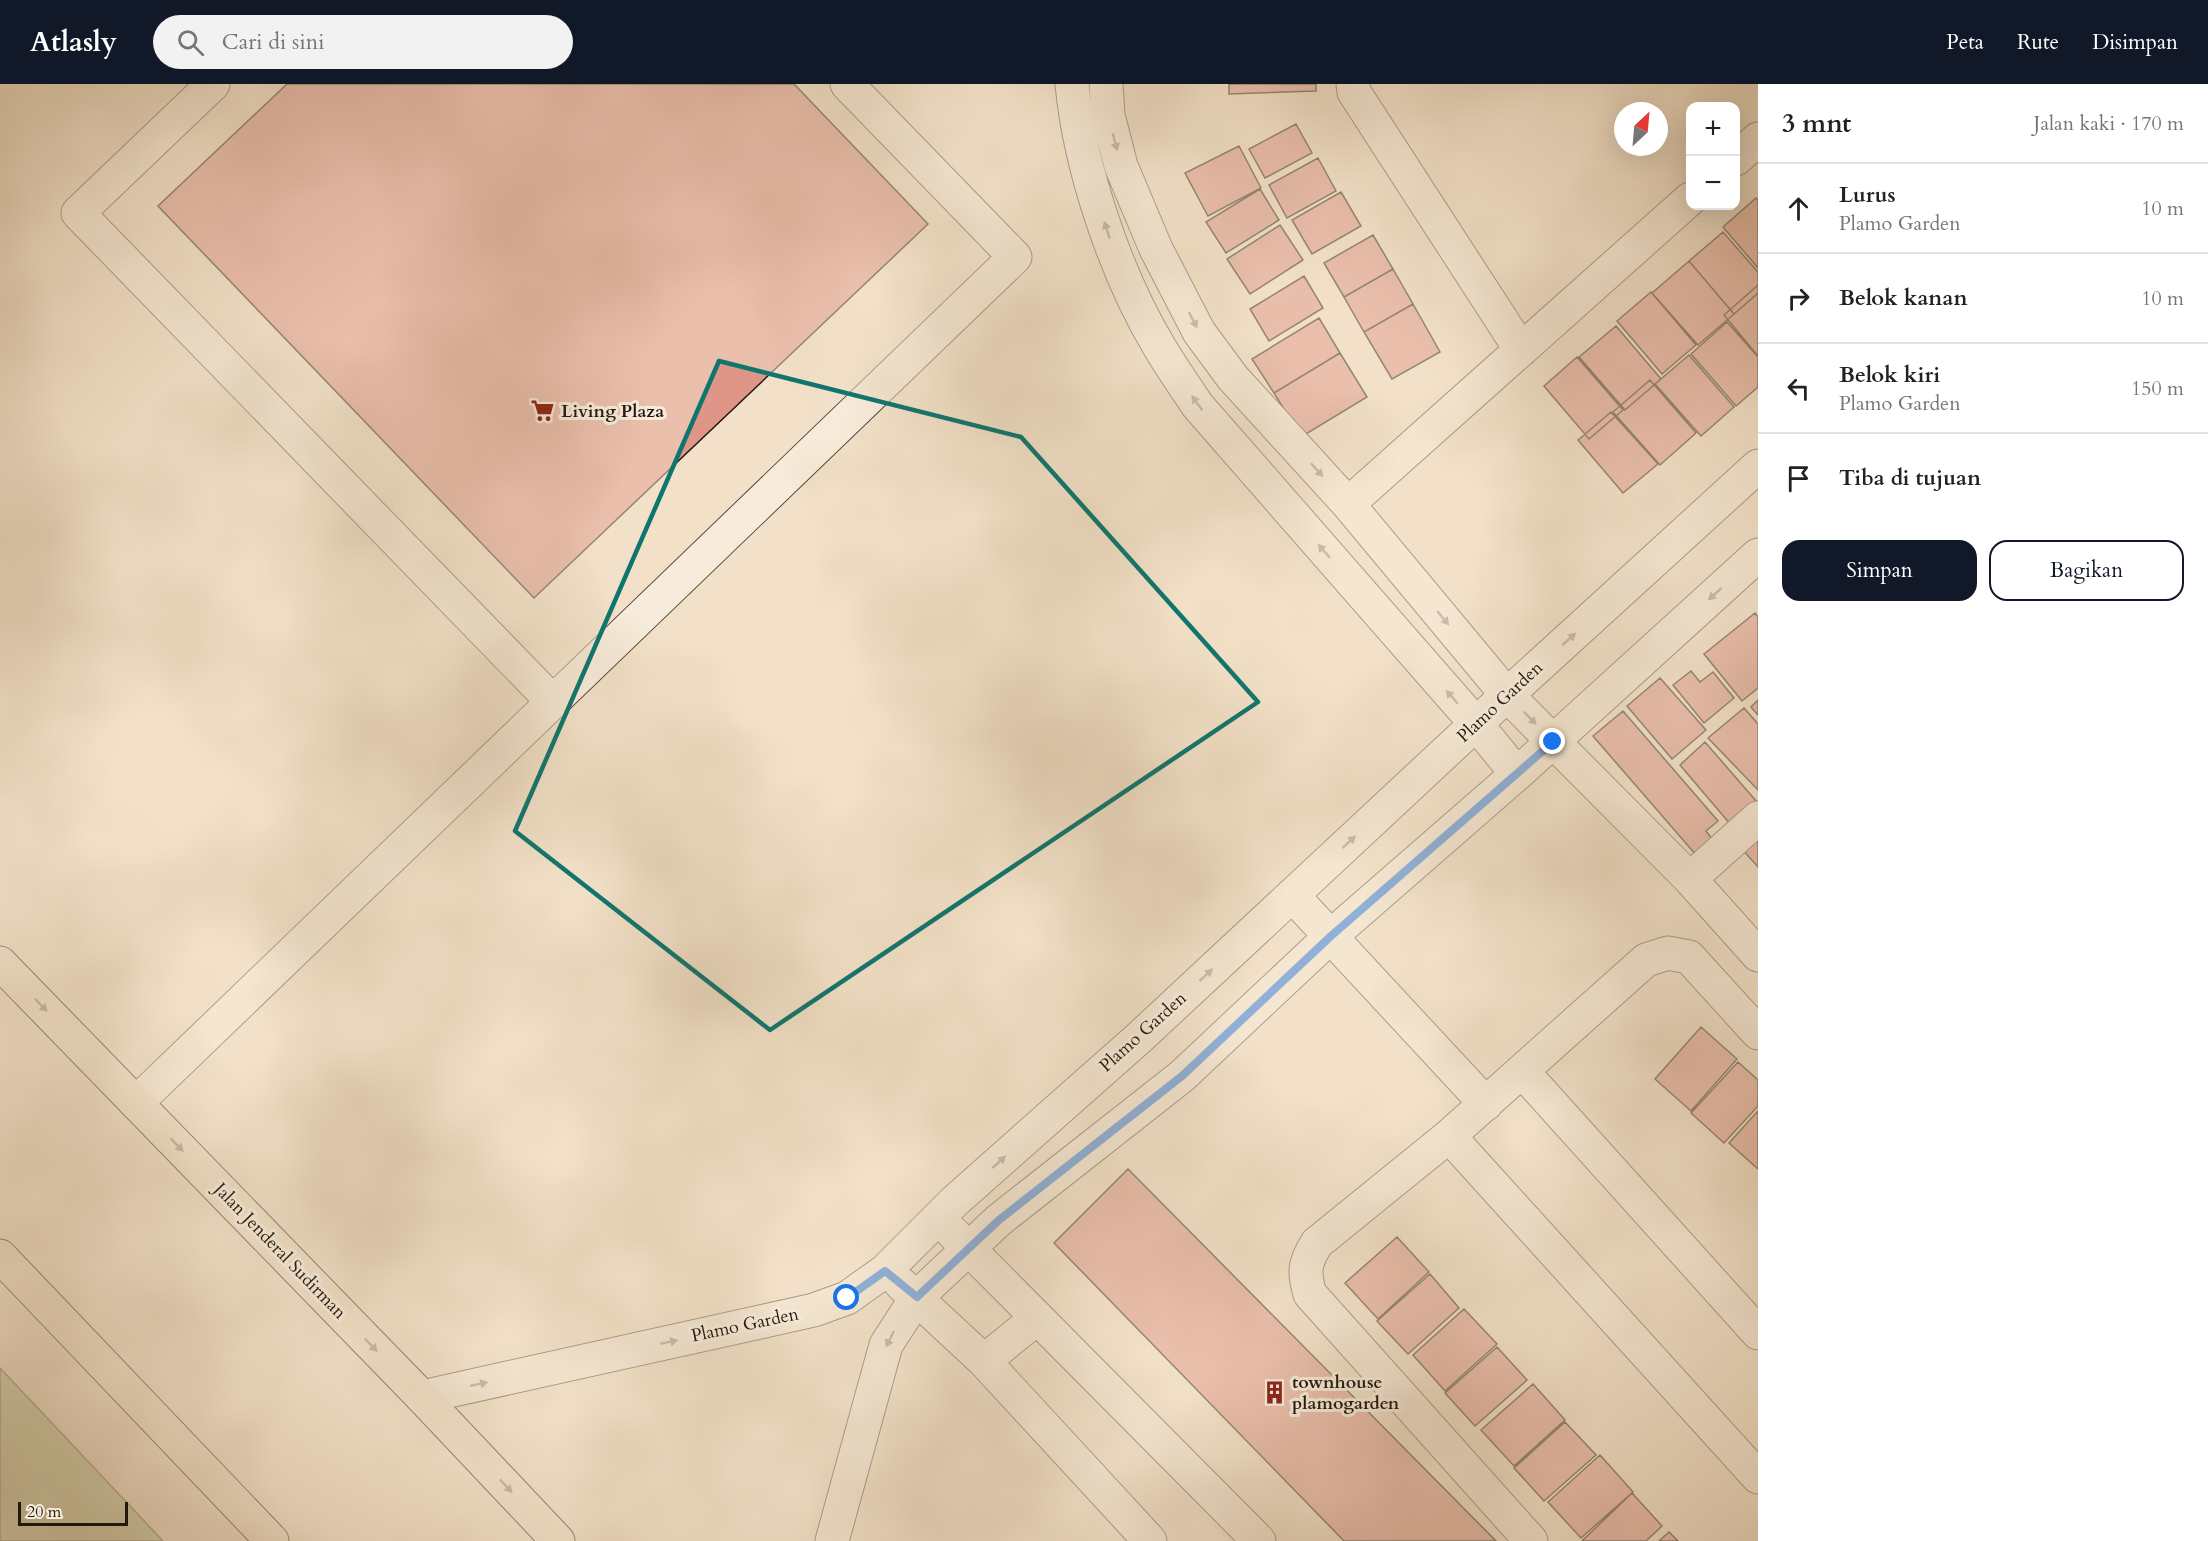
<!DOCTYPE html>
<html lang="id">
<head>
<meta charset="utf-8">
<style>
  body { margin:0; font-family:Cardo,serif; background:#f2f2f2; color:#222 }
  .controls { position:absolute; right:18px; top:18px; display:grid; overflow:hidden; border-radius:12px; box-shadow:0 6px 24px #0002 }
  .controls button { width:54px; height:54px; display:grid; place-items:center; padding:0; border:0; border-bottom:2px solid #e0e0e0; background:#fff; color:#222; font:30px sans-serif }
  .compass { position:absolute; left:1614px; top:18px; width:54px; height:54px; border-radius:50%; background:#fff; box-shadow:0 6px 24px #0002; rotate:26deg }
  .scale { position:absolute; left:18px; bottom:15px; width:110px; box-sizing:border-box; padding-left:6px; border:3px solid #23180e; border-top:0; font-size:16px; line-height:21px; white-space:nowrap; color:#23180e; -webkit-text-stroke:4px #f7ecdb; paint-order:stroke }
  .stop { position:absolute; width:18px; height:18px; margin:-14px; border:4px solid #1a73e8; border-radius:50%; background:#fff }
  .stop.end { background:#1a73e8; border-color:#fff; box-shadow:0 2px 6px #0008 }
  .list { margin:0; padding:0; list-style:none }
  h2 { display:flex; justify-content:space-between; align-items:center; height:78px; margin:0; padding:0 24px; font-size:26px }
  h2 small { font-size:20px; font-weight:400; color:#767676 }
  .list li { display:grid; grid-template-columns:39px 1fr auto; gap:18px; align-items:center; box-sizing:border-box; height:90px; padding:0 24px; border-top:2px solid #e0e0e0 }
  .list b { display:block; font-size:22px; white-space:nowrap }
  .list p { margin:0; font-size:20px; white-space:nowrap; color:#767676 }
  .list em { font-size:20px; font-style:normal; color:#767676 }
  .actions { display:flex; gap:12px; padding:18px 24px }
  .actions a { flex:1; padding:14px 0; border:2px solid #111827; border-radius:18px; text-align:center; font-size:21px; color:#111827 }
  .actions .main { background:#111827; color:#fff }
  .icon { flex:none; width:33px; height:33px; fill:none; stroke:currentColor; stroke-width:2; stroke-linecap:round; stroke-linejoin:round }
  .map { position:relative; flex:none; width:1758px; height:1457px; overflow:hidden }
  header { display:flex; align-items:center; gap:36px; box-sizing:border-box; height:84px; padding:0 30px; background:#111827; color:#fff }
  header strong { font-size:28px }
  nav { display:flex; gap:33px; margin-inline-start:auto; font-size:21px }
  .search { width:420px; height:54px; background:#f2f2f2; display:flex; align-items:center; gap:15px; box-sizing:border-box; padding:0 21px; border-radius:33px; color:#767676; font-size:22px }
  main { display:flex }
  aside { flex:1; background:#fff }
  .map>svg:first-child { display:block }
</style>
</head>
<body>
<header>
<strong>Atlasly</strong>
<div class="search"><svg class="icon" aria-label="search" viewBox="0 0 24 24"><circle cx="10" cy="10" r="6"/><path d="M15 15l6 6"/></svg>Cari di sini</div>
<nav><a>Peta</a><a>Rute</a><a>Disimpan</a></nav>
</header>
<main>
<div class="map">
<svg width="1758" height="1457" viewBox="0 0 1758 1457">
  <rect width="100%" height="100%" fill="#f2e1c8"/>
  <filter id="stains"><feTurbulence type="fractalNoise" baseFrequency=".00333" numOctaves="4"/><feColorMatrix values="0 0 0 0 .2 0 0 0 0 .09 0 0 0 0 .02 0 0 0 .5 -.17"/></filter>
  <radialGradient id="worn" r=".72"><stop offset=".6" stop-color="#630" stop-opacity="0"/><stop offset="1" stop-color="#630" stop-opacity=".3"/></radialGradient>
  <path fill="#b7c398" stroke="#6d6e53" stroke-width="1.5" d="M0 1284 163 1457H0Z"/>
  <path fill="#df9689" stroke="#23180e" stroke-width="1.5" d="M287 0H794L928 140 534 514 158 122Z
    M1229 0H1316V7L1229 10Z
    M1296 40 1312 69 1265 94 1249 65Z
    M1239 62 1261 104 1208 132 1185 89Z
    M1318 74 1336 107 1287 134 1269 101Z
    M1260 105 1279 136 1226 169 1206 138Z
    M1341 108 1361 142 1312 170 1292 136Z
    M1756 114 1758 116V184L1723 143Z
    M1280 141 1303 176 1250 210 1227 175Z
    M1723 148 1758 188V209L1734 230 1689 177Z
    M1373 151 1393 185 1344 213 1324 179Z
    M1689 177 1734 230 1698 261 1652 209Z
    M1393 185 1413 220 1364 248 1344 213Z
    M1304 192 1323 224 1269 257 1250 225Z
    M1757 202 1758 203V272L1724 231Z
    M1651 208 1696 261 1662 290 1617 237Z
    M1413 220 1440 268 1392 295 1364 248Z
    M1319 234 1340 269 1274 309 1252 275Z
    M1727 238 1758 273V303L1736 322 1691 270Z
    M1616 242 1661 295 1625 326 1579 273Z
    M1340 269 1367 313 1301 353 1274 309Z
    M1689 271 1734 323 1701 352 1655 300Z
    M1577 273 1623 326 1589 355 1544 302Z
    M1650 296 1696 349 1660 381 1613 328Z
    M1611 328 1658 380 1623 409 1578 356Z
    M1755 529 1758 533V604L1742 617 1704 570Z
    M1691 587 1700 598 1713 588 1734 614 1704 639 1673 601Z
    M1660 594 1706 646 1672 675 1627 622Z
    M1758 616V631L1751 623Z
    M1744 624 1758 640V706L1708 654Z
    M1623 627 1718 737 1706 747 1713 756 1696 771 1593 652Z
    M1705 658 1757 718 1731 741 1680 681Z
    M1758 750V783L1741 764Z
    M1701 943 1737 975 1691 1027 1655 995Z
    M1738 978 1758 996V1022L1724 1059 1691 1029Z
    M1758 1027V1085L1729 1059Z
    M1128 1085 1496 1457H1344L1054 1159Z
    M1397 1153 1429 1188 1378 1235 1345 1199Z
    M1430 1190 1459 1224 1408 1270 1377 1237Z
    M1464 1225 1497 1260 1445 1307 1413 1271Z
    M1497 1263 1527 1296 1475 1342 1445 1309Z
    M1533 1300 1565 1336 1514 1382 1481 1346Z
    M1565 1338 1596 1371 1544 1417 1514 1384Z
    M1600 1371 1633 1408 1581 1454 1548 1418Z
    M1632 1409 1662 1442 1646 1457H1582Z
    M1669 1448 1678 1457H1659Z"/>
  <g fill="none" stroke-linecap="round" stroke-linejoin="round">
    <defs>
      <path id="minor" d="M213 0 78 129 553 618
        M1072 0C1080 85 1116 191 1160 264 1172 284 1185 303 1198 322L1477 641 1517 690
        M1106 0 1108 31 1121 82 1156 165 1199 248 1233 294 1348 420 1507 611 1690 795 1758 871
        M1353 0 1354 8 1521 266
        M1736 75 1758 55
        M1348 420 1690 115
        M1690 795 1758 734
        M1292 811 1486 1020
        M1523 988 1758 1249
        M136 1019 1015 173 847 0
        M1449 1052 1758 1393
        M952 1148 1259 1457
        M901 1200 984 1277 1150 1457
        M984 1277 1037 1234
        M422 1313 814 1226 847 1214 885 1187 955 1117 1140 953 1507 611 1758 382
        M832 1457 886 1261 917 1213 999 1136 1182 992 1331 852 1517 690 1758 471
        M1531 1457 1310 1210C1303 1187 1305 1178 1317 1159L1449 1052 1646 876 1668 869 1689 873 1758 949"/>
      <path id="highway" d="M0 879 422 1313 558 1457
        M0 1172 272 1457"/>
    </defs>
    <use href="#minor" stroke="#574a3c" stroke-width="35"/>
    <use href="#highway" stroke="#23180e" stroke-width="35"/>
    <use href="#minor" stroke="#f7ecdb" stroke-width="33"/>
    <use href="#highway" stroke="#f2e1c8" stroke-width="33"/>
  </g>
  <defs><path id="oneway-solid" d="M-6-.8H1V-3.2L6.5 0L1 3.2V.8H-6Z" transform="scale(1.5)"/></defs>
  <g fill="#988d7f">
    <use href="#oneway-solid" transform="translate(1115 58) rotate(76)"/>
    <use href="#oneway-solid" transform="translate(1107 146) rotate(-108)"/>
    <use href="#oneway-solid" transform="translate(1193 236) rotate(63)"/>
    <use href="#oneway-solid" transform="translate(1197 319) rotate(-126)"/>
    <use href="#oneway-solid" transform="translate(1317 386) rotate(48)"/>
    <use href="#oneway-solid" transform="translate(1324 467) rotate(-131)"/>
    <use href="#oneway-solid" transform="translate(1715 510) rotate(138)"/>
    <use href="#oneway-solid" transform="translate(1443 534) rotate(50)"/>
    <use href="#oneway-solid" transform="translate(1569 555) rotate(-42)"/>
    <use href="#oneway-solid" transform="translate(1452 613) rotate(-131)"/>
    <use href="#oneway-solid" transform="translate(1530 634) rotate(46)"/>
    <use href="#oneway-solid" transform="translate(1349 758) rotate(-43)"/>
    <use href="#oneway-solid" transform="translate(1206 891) rotate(-43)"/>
    <use href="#oneway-solid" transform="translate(999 1078) rotate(-42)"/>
    <use href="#oneway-solid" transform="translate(890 1255) rotate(116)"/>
    <use href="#oneway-solid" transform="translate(669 1258) rotate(-12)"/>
    <use href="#oneway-solid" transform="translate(479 1300) rotate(-12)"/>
  </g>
  <g fill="#958774">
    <use href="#oneway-solid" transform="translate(41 921) rotate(46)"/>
    <use href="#oneway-solid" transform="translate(177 1061) rotate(46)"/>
    <use href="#oneway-solid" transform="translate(371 1261) rotate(46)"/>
    <use href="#oneway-solid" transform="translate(506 1402) rotate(47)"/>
  </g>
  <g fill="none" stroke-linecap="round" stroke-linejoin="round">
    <path stroke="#1a73e8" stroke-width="8" d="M847 1214 885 1187 917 1213 999 1136 1182 992 1331 852 1553 658"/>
  </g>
  <path d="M0 0H1758V1457H0ZM719 277 1021 353 1258 618 770 946 515 747Z" fill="#f2e1c8" fill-opacity=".55" fill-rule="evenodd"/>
  <path fill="none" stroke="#0f766e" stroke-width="4.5" stroke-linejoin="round" d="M719 277 1021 353 1258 618 770 946 515 747Z"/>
  <defs>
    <symbol id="supermarket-bare" viewBox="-9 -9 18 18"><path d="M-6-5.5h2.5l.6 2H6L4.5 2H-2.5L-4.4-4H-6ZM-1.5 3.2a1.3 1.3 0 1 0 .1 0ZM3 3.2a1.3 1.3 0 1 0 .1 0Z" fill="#8f2418" stroke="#f7ecdb" stroke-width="2.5" paint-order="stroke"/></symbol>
    <symbol id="building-bare" viewBox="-9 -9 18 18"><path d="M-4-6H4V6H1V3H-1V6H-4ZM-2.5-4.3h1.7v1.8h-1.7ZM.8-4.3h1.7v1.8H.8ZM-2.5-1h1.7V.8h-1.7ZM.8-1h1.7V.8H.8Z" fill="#8f2418" stroke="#f7ecdb" stroke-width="2.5" paint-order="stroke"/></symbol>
  </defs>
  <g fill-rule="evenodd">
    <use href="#supermarket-bare" x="526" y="310" width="33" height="33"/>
    <use href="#building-bare" x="1258" y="1292" width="33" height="33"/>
  </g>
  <g text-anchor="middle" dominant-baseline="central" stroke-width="6" stroke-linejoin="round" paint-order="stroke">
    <g font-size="18" font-weight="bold" fill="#23180e" stroke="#f7ecdb" text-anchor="start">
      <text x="561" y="327">Living Plaza</text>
      <text x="1292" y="1298">townhouse<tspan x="1292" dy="21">plamogarden</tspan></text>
    </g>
    <g font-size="18" fill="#23180e" stroke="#f7ecdb">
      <text transform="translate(1500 618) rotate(-43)">Plamo Garden</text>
      <text transform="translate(1143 948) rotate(-42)">Plamo Garden</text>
      <text transform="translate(280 1167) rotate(46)">Jalan Jenderal Sudirman</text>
      <text transform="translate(745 1241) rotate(-12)">Plamo Garden</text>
    </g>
  </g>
  <rect width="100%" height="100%" filter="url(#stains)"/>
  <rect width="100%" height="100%" fill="url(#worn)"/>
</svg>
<div class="controls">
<button>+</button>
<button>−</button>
</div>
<svg class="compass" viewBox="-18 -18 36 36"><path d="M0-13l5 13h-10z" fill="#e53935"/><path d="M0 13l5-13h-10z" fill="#767676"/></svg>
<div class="scale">20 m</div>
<div class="stop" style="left:847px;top:1214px"></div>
<div class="stop end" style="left:1553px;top:658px"></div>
</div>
<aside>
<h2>3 mnt<small>Jalan kaki · 170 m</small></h2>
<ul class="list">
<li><svg class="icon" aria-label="ahead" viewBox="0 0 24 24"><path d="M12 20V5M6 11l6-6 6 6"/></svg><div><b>Lurus</b><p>Plamo Garden</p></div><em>10 m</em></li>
<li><svg class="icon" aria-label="right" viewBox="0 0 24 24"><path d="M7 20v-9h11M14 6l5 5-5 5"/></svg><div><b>Belok kanan</b></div><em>10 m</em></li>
<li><svg class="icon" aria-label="left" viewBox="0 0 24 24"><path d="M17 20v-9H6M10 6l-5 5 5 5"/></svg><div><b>Belok kiri</b><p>Plamo Garden</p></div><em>150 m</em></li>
<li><svg class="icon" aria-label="arrive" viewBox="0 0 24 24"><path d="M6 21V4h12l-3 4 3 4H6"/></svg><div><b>Tiba di tujuan</b></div></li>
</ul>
<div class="actions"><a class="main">Simpan</a><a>Bagikan</a></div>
</aside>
</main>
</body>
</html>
